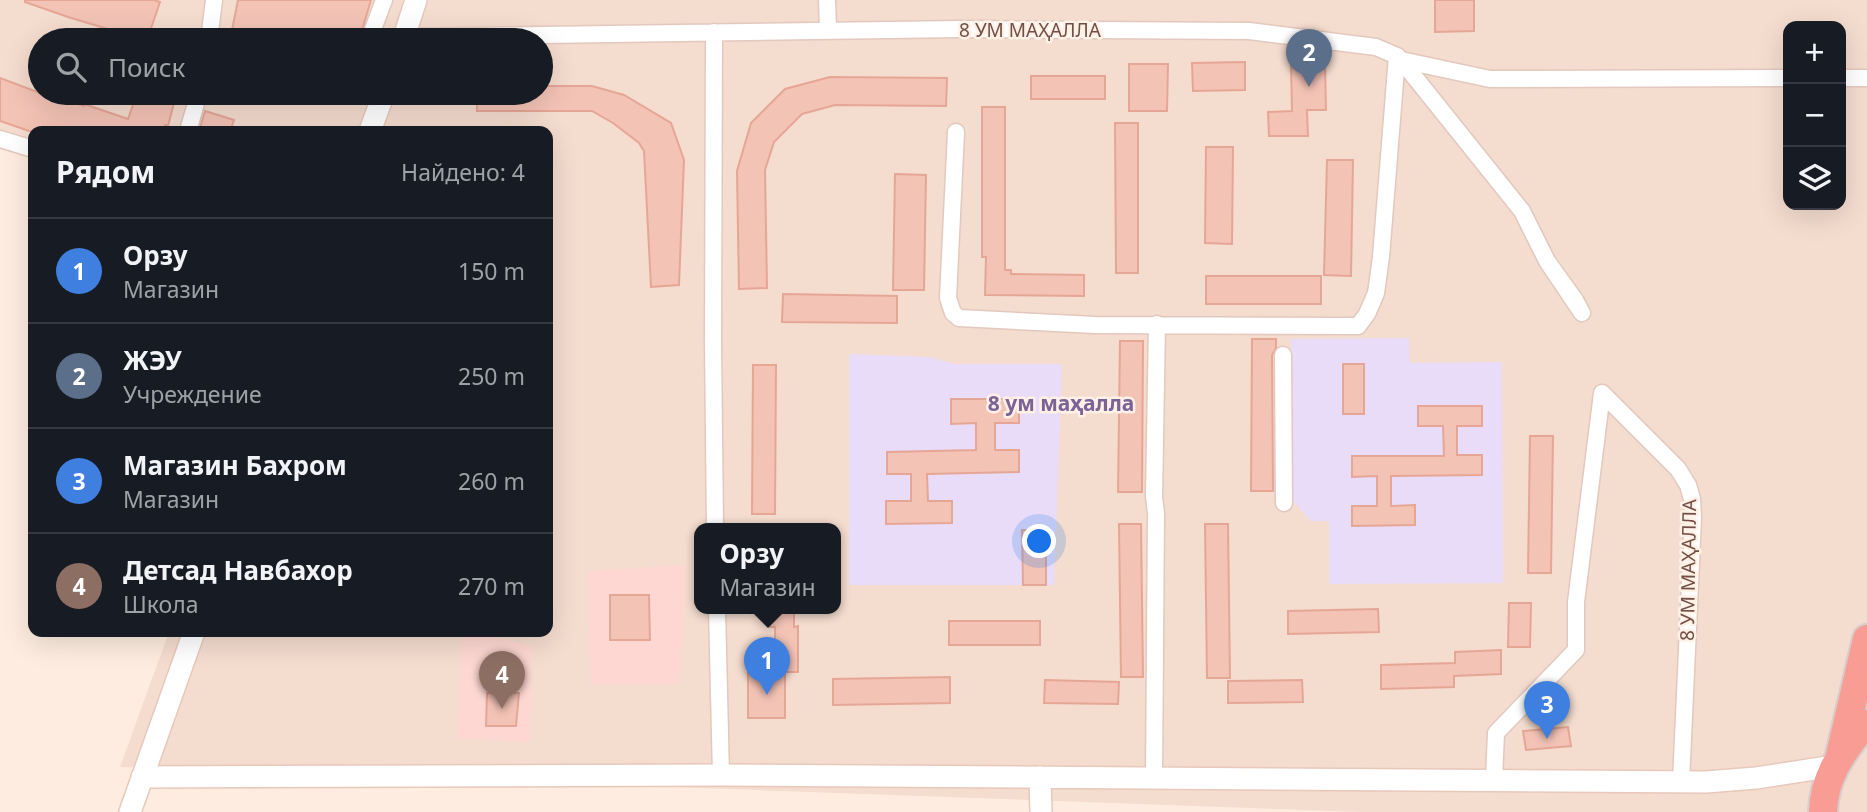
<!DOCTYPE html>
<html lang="ru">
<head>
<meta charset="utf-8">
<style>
  body { margin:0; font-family:"Noto Sans",sans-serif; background:#20242c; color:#f1f3f6 }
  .controls { position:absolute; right:21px; top:21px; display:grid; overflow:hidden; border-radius:14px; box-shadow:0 7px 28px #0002 }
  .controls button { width:63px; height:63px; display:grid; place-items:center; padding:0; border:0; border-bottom:2px solid #363941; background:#171b24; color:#f1f3f6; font:35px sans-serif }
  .you { position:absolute; left:1040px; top:542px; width:24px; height:24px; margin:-18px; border:5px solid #fff; border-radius:50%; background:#1a73e8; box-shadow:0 0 0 10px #1a73e833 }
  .badge { display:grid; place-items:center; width:46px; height:46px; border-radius:50%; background:#eb4740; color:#fff; font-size:23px; font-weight:700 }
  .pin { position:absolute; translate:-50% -58px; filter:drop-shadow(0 2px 4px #0008) }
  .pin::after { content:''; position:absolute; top:37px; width:24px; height:21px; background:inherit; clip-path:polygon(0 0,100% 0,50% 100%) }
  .popup { position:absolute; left:694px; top:523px; width:147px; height:91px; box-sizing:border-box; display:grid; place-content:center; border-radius:14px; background:#171b24; filter:drop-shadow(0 2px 5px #0005); font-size:23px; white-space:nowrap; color:#9ea1a6 }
  .popup b { font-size:26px; color:#f1f3f6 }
  .popup::after { content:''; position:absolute; left:50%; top:100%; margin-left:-14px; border:14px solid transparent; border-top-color:#171b24 }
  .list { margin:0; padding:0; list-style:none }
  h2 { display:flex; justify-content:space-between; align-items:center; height:91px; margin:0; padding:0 28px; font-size:30px }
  h2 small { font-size:23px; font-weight:400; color:#9ea1a6 }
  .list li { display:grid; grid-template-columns:46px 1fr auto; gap:21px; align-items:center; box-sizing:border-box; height:105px; padding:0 28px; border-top:2px solid #363941 }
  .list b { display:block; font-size:26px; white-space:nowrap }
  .list p { margin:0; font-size:23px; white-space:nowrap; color:#9ea1a6 }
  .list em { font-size:23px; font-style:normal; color:#9ea1a6 }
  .icon { flex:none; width:38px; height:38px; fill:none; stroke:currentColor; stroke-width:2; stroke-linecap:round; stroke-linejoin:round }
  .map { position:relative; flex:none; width:1867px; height:812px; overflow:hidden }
  .search { position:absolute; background:#171b24; box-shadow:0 7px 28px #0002; left:28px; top:28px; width:525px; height:77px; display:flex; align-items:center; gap:18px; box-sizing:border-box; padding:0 24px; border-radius:38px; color:#9ea1a6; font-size:26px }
  .panel { position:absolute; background:#171b24; box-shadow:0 7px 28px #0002; left:28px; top:126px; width:525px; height:511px; border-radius:14px }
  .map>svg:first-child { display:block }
</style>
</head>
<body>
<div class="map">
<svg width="1867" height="812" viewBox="0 0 1867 812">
  <rect width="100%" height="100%" fill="#fdecdf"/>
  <path fill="#f4dcce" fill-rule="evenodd" d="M0 0H1867V812H1363L120 767 169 632H548V131H33V145L0 136ZM1788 26H1841V205H1788ZM40 40H541V93H40ZM699 529H835V609H699Z"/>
  <path fill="#fed7d2" d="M686 565 679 684H591L588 571Z
    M463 632H478L531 646 530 742 457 738Z"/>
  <path fill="#e9dcf9" d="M1409 338 1410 363 1502 362 1503 583 1329 584V521H1311L1292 500 1291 339Z
    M849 354 930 357 955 364H1062L1054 585H849Z"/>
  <path fill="#f3c3b6" stroke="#e6a696" stroke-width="2" d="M25 0H154L160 2 147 40H144L68 17 25 2Z
    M238 0H371L359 40H230Z
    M1435 0H1474V31L1435 32Z
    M1245 62V90L1193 91 1192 63Z
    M1129 64H1168L1167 111H1129Z
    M1291 64H1325L1326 110H1307L1308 136H1269L1268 112 1292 111Z
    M1031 76H1105V99H1031Z
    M830 77 947 78 946 106 835 105 802 114 774 142 765 170 767 288 739 289 737 171 751 123 785 89Z
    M0 78 40 93 84 106V104L128 119 137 93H163L176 95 168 126 165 125 163 131H29L0 121Z
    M541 86H592L624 95 671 123 684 160 679 285 651 287 644 151 639 143 613 123 592 111H477V93H541Z
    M982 107H1005V270H1011V274L1084 275V296L985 295 986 257H982Z
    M205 111 234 120 230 131H199Z
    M1115 123H1138V273H1116Z
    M1206 147H1233L1232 244 1205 243Z
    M1327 160H1353L1351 276 1324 275Z
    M895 174 926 175 924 290H893Z
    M1206 276H1321V304H1206Z
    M783 294 897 296V323L782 322Z
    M1252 339H1276V348L1272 355 1273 491H1251Z
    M1120 341H1143L1142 492H1118Z
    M1343 364H1364V414H1343Z
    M753 365H776L775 514H752Z
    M951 399H1019V423H995V450H1019V472L927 474 928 501H952V523L886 524V501H911V474H887V452L976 450V423L951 424Z
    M1418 406H1482V426H1457V455H1482V475L1391 476V506L1415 505V525L1352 526V506H1377V476L1352 477V456H1444L1443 426H1418Z
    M1530 436H1553L1551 573H1528Z
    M1119 524H1141L1143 677H1121Z
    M1205 524H1228L1230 678H1207Z
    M1022 530H1046V585H1023Z
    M610 595H649L650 640H610Z
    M1509 603H1531L1530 647H1508Z
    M770 609H794V627L798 626V672H775V627H770Z
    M1378 609 1379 632 1288 634V611Z
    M949 621H1040V645H949Z
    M1501 650V674L1454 676V687L1381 689V665L1455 663V652Z
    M748 673H785V718H748Z
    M950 677V703L833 705V679Z
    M1045 680 1119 682 1118 704 1044 703Z
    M1302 680 1303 702 1228 703V681Z
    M487 693H519L516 726H486Z
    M1568 727 1571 746 1526 750 1523 731Z"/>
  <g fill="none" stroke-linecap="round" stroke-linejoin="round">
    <defs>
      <path id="street" d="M827 0 828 30
        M714 32 713 342 715 529
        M404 37 961 29 1249 31 1376 47 1397 56 1401 60 1522 211 1547 261 1575 300 1582 313 1547 261
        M209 40 214 0
        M369 40 384 0
        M1401 60 1490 79 1788 78
        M1841 78H1867
        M188 131 199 93
        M956 132 948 298 953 313 959 318 1095 325 1358 326 1367 314 1376 293 1381 257 1397 56
        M0 139 33 149
        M1283 355 1284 503
        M1602 393 1678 469 1688 485 1692 499 1693 518 1681 782
        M717 609 721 775
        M1154 777 1156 513 1154 497 1157 324
        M1494 780 1496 733 1576 650V602L1602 393"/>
      <path id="secondary" d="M403 40 416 0
        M370 131 384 93
        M142 777 721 775 1706 782 1756 778 1834 766
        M1040 777 1041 812
        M130 812 194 632"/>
      <path id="highway" d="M1840 755 1867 639
        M1823 812C1824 777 1841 754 1862 727L1867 724"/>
    </defs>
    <use href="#street" stroke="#e3c8be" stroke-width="19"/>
    <use href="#secondary" stroke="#e8c8bb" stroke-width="24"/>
    <use href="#highway" stroke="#d8cdcb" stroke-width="32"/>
    <use href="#street" stroke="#fff" stroke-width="16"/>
    <use href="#secondary" stroke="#fff" stroke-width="21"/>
    <use href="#highway" stroke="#f99c94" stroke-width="28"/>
  </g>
  <g text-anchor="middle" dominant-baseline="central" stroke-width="5" stroke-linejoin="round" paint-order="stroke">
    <g font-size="19" fill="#734e47" stroke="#fff1e6">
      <text x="1030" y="30">8 УМ МАҲАЛЛА</text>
      <text transform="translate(1688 570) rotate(-89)">8 УМ МАҲАЛЛА</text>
    </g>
    <g font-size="21" font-weight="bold" fill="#7b6297" stroke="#fff1e6">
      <text x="1061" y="403">8 ум маҳалла</text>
    </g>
  </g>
</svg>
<div class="controls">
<button>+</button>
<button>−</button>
<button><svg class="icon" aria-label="layers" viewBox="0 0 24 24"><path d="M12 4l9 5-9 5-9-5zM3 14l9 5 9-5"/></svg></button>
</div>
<div class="you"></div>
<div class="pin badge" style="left:767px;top:695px;background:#3f7fe0">1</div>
<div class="popup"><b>Орзу</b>Магазин</div>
<div class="pin badge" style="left:1309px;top:87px;background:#5c6f8a">2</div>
<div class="pin badge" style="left:1547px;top:739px;background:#3f7fe0">3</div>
<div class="pin badge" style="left:502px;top:709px;background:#8d6e63">4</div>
<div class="search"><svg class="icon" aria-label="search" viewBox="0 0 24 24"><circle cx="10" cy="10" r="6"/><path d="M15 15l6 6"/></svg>Поиск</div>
<section class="panel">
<h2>Рядом<small>Найдено: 4</small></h2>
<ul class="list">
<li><span class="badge" style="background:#3f7fe0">1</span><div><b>Орзу</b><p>Магазин</p></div><em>150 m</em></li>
<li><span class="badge" style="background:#5c6f8a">2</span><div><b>ЖЭУ</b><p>Учреждение</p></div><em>250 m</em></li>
<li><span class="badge" style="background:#3f7fe0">3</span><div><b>Магазин Бахром</b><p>Магазин</p></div><em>260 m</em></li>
<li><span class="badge" style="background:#8d6e63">4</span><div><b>Детсад Навбахор</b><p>Школа</p></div><em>270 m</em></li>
</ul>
</section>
</div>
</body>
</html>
